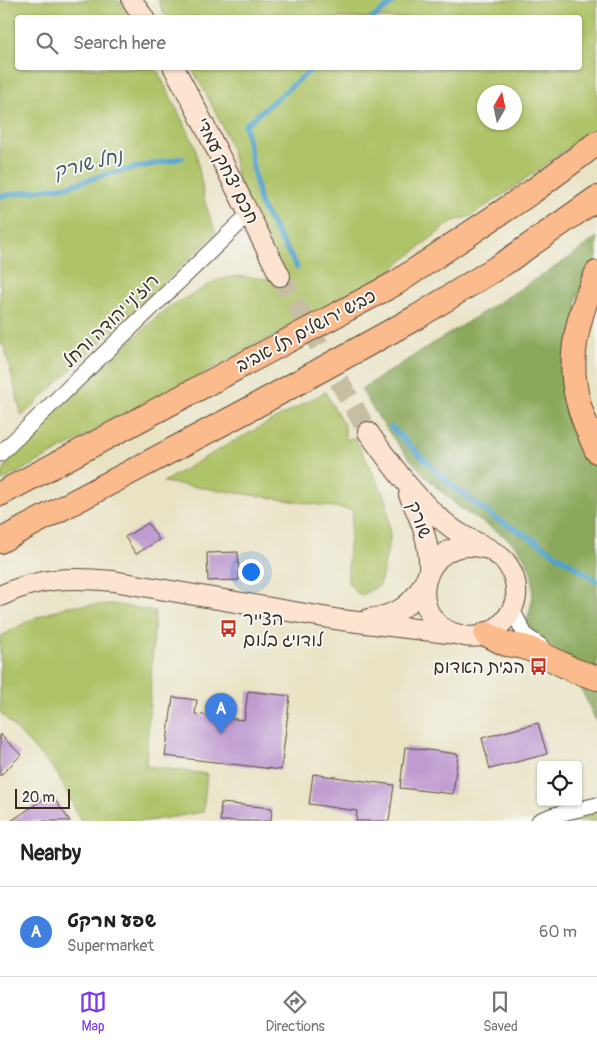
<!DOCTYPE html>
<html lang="en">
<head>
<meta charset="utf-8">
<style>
  body { margin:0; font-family:Pangolin,"Playpen Sans Hebrew",sans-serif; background:#f6f6f6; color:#222 }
  .controls { position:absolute; right:15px; bottom:15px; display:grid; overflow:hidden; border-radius:5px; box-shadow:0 1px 4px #0004 }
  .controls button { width:45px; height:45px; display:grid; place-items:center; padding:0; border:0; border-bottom:1px solid #e0e0e0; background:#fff; color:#222; font:25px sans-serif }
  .compass { position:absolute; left:477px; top:85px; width:45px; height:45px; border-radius:50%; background:#fff; box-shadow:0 1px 4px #0004; rotate:9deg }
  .scale { position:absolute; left:15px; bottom:12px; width:55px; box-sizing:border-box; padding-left:5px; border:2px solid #3b2a1e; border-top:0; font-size:14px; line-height:18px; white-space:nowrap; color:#3b2a1e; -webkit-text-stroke:4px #f6f6f2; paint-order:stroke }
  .you { position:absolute; left:250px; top:571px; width:18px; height:18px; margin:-12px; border:4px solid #fff; border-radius:50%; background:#1a73e8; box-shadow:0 0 0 8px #1a73e833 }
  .badge { display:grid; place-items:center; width:32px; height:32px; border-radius:50%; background:#7c3aed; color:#fff; font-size:16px; font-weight:700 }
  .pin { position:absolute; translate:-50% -41px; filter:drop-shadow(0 1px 2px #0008) }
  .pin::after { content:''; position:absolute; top:26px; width:18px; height:15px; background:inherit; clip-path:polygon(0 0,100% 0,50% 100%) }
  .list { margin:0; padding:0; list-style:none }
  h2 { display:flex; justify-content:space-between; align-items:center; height:65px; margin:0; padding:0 20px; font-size:21px }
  h2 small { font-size:16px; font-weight:400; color:#767676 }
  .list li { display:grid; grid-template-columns:32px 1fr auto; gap:15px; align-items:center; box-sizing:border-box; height:90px; padding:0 20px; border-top:1px solid #e0e0e0 }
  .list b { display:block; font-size:19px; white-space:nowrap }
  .list p { margin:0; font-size:16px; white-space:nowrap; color:#767676 }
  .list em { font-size:16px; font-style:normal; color:#767676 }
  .icon { flex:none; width:28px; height:28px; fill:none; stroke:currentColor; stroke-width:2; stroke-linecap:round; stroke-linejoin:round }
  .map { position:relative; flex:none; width:597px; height:821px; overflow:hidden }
  .search { position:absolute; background:#fff; box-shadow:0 1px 4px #0004; left:15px; right:15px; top:15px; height:55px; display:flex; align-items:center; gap:12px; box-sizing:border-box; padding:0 18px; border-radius:5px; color:#767676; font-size:19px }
  .sheet { height:155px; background:#fff }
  nav { display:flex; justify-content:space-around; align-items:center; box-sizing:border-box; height:70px; border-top:1px solid #e0e0e0; background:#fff; font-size:14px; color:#767676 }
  nav a { display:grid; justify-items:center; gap:2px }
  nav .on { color:#7c3aed }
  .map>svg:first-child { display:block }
</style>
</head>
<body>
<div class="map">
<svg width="597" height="821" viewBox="0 0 597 821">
  <rect width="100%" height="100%" fill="#f6f6f2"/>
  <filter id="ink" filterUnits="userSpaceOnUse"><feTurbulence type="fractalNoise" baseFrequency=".02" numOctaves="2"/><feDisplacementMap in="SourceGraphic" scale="10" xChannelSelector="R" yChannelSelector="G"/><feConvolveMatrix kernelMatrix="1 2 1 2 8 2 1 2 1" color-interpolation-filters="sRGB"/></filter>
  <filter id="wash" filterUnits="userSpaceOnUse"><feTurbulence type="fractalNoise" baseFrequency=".0096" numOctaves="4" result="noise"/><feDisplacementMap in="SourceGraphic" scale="20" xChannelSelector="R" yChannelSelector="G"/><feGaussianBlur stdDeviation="1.12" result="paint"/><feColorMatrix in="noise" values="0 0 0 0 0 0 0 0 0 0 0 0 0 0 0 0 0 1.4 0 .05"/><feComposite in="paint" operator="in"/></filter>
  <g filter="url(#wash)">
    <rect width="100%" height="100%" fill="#e9e3c4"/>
    <path fill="#afc368" stroke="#757643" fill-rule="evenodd" d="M0 0H118L129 12 131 17 18 18V68H156L195 146 205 203 216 233 22 416 4 345H0Z
      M158 0H597V127L513 188 471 216 451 222 380 279 0 482 8 459 28 435 167 308 218 280 234 276 267 279 274 278 236 173C232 135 209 101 192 68H580V18H166ZM484 92H514V122H484Z
      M325 392 345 427V439L355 438 387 501 390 539 380 585 360 596 348 582V558L353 510 163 482 227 445Z
      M111 604 155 611 146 766 207 774 203 812 148 821H81L57 773 0 712V637L30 620 68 606Z
      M597 813V821H567Z"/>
    <path fill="#8ba95c" stroke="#636a3d" d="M597 237V257L576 300 584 445 597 466V669L570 660 524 628C532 606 538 585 527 562 514 534 477 523 454 503 413 467 388 435 361 389L566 260Z
      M579 684 597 688V723Z"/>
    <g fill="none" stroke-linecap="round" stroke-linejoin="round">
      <path stroke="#4fa3cb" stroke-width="5.5" d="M373 18 396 0
        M0 196 68 186 111 173 182 158
        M297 267 260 204 245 125 313 68
        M391 427 451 485 495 518 531 538 597 581"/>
    </g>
    <g id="blocks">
      <path fill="#bf9bd0" d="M148 523 159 540 136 554 125 537Z
        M238 552 239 580 208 581 207 553Z
        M248 691 290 696 281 770 165 756 173 697 197 700 195 714 244 720Z
        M538 723 547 754 490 769 482 738Z
        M0 734 21 755 0 776Z
        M405 747 458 754 453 794 400 788Z
        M313 774 394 785 389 821H356L357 811 309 804Z
        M51 794 70 821H11Z
        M221 803 272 808 271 821H220Z"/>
    </g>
  </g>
  <g filter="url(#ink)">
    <use href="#blocks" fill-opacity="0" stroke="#554637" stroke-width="1"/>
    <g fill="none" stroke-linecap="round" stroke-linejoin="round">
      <path stroke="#c6bea3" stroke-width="20" stroke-dasharray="20 10" stroke-linecap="butt" d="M280 276 368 432"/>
      <defs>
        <path id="minor" d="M0 454 249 214
          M512 610 526 636 541 646
          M539 821 554 815 597 805"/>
        <path id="secondary" d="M132 0 144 18
          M174 68 193 103 280 276
          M368 432C393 467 419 504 453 529 469 541 492 547 505 561 513 571 517 584 516 597 513 613 504 624 490 632 481 637 470 638 460 635 400 622 421 532 484 548
          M409 495C421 520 430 543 429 570
          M0 596C39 577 71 577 113 581L341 620 456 634
          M369 619C398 615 413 605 426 579"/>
        <path id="trunk" d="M597 273C580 310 567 356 577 397 581 416 589 433 597 451
          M0 494 396 283 533 191 597 143
          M0 541 246 411 417 317 506 262 597 198
          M486 634 506 644 524 647 542 654 573 670 597 678"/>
      </defs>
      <use href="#minor" stroke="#554637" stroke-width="17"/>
      <use href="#secondary" stroke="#554637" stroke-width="22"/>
      <use href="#trunk" stroke="#554637" stroke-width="26"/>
      <use href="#minor" stroke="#fff" stroke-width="15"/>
      <use href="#secondary" stroke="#fde4d1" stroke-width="20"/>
      <use href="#trunk" stroke="#fbbb8c" stroke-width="24"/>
    </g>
  </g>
  <defs>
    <symbol id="bus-bare" viewBox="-9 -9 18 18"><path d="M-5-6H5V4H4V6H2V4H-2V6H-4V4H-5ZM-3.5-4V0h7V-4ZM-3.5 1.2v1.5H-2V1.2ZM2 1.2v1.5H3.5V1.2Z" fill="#c8321e" stroke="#f6f6f2" stroke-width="2.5" paint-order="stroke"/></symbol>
  </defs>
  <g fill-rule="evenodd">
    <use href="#bus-bare" x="216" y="616" width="25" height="25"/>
    <use href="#bus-bare" x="526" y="654" width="25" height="25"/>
  </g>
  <g text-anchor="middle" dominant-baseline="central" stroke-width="4" stroke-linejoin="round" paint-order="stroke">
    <g font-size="18" fill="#3b2a1e" stroke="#f6f6f2">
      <text transform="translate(227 171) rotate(63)">חכם יצחק עמדי</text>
      <text transform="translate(111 321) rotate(-44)">רוז'ני יהודה ורחל</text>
      <text transform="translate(306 331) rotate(-28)">כביש ירושלים תל אביב</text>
      <text transform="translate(419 520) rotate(70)">שורק</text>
    </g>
    <g font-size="18" fill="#3b2a1e" stroke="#f6f6f2" text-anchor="start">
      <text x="243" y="619">הצייר<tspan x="243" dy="21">לודויג בלום</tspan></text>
      <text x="525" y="667" text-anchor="end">הבית האדום</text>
    </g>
    <g font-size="19" font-style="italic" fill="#435a63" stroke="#f6f6f2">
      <text transform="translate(88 164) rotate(-14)">נחל שורק</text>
    </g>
  </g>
</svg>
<div class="controls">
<button><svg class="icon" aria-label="locate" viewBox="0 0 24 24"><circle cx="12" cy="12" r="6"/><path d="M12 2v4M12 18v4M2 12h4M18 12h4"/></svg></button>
</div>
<svg class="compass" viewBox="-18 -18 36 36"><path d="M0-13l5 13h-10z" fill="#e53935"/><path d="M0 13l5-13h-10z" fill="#767676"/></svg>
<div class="scale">20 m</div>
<div class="you"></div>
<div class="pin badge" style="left:221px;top:734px;background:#3f7fe0">A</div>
<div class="search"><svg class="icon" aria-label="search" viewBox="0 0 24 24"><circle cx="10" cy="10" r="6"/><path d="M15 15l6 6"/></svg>Search here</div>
</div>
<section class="sheet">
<h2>Nearby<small></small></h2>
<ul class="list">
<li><span class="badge" style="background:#3f7fe0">A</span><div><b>שפע מרקט</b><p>Supermarket</p></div><em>60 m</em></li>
</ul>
</section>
<nav>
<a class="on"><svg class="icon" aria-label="map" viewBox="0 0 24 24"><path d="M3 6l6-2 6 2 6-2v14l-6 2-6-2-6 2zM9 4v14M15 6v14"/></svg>Map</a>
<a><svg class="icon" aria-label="directions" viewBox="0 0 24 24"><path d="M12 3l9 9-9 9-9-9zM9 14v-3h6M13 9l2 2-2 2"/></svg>Directions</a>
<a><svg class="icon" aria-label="saved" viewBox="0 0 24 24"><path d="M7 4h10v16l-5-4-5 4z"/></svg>Saved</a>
</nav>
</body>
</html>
